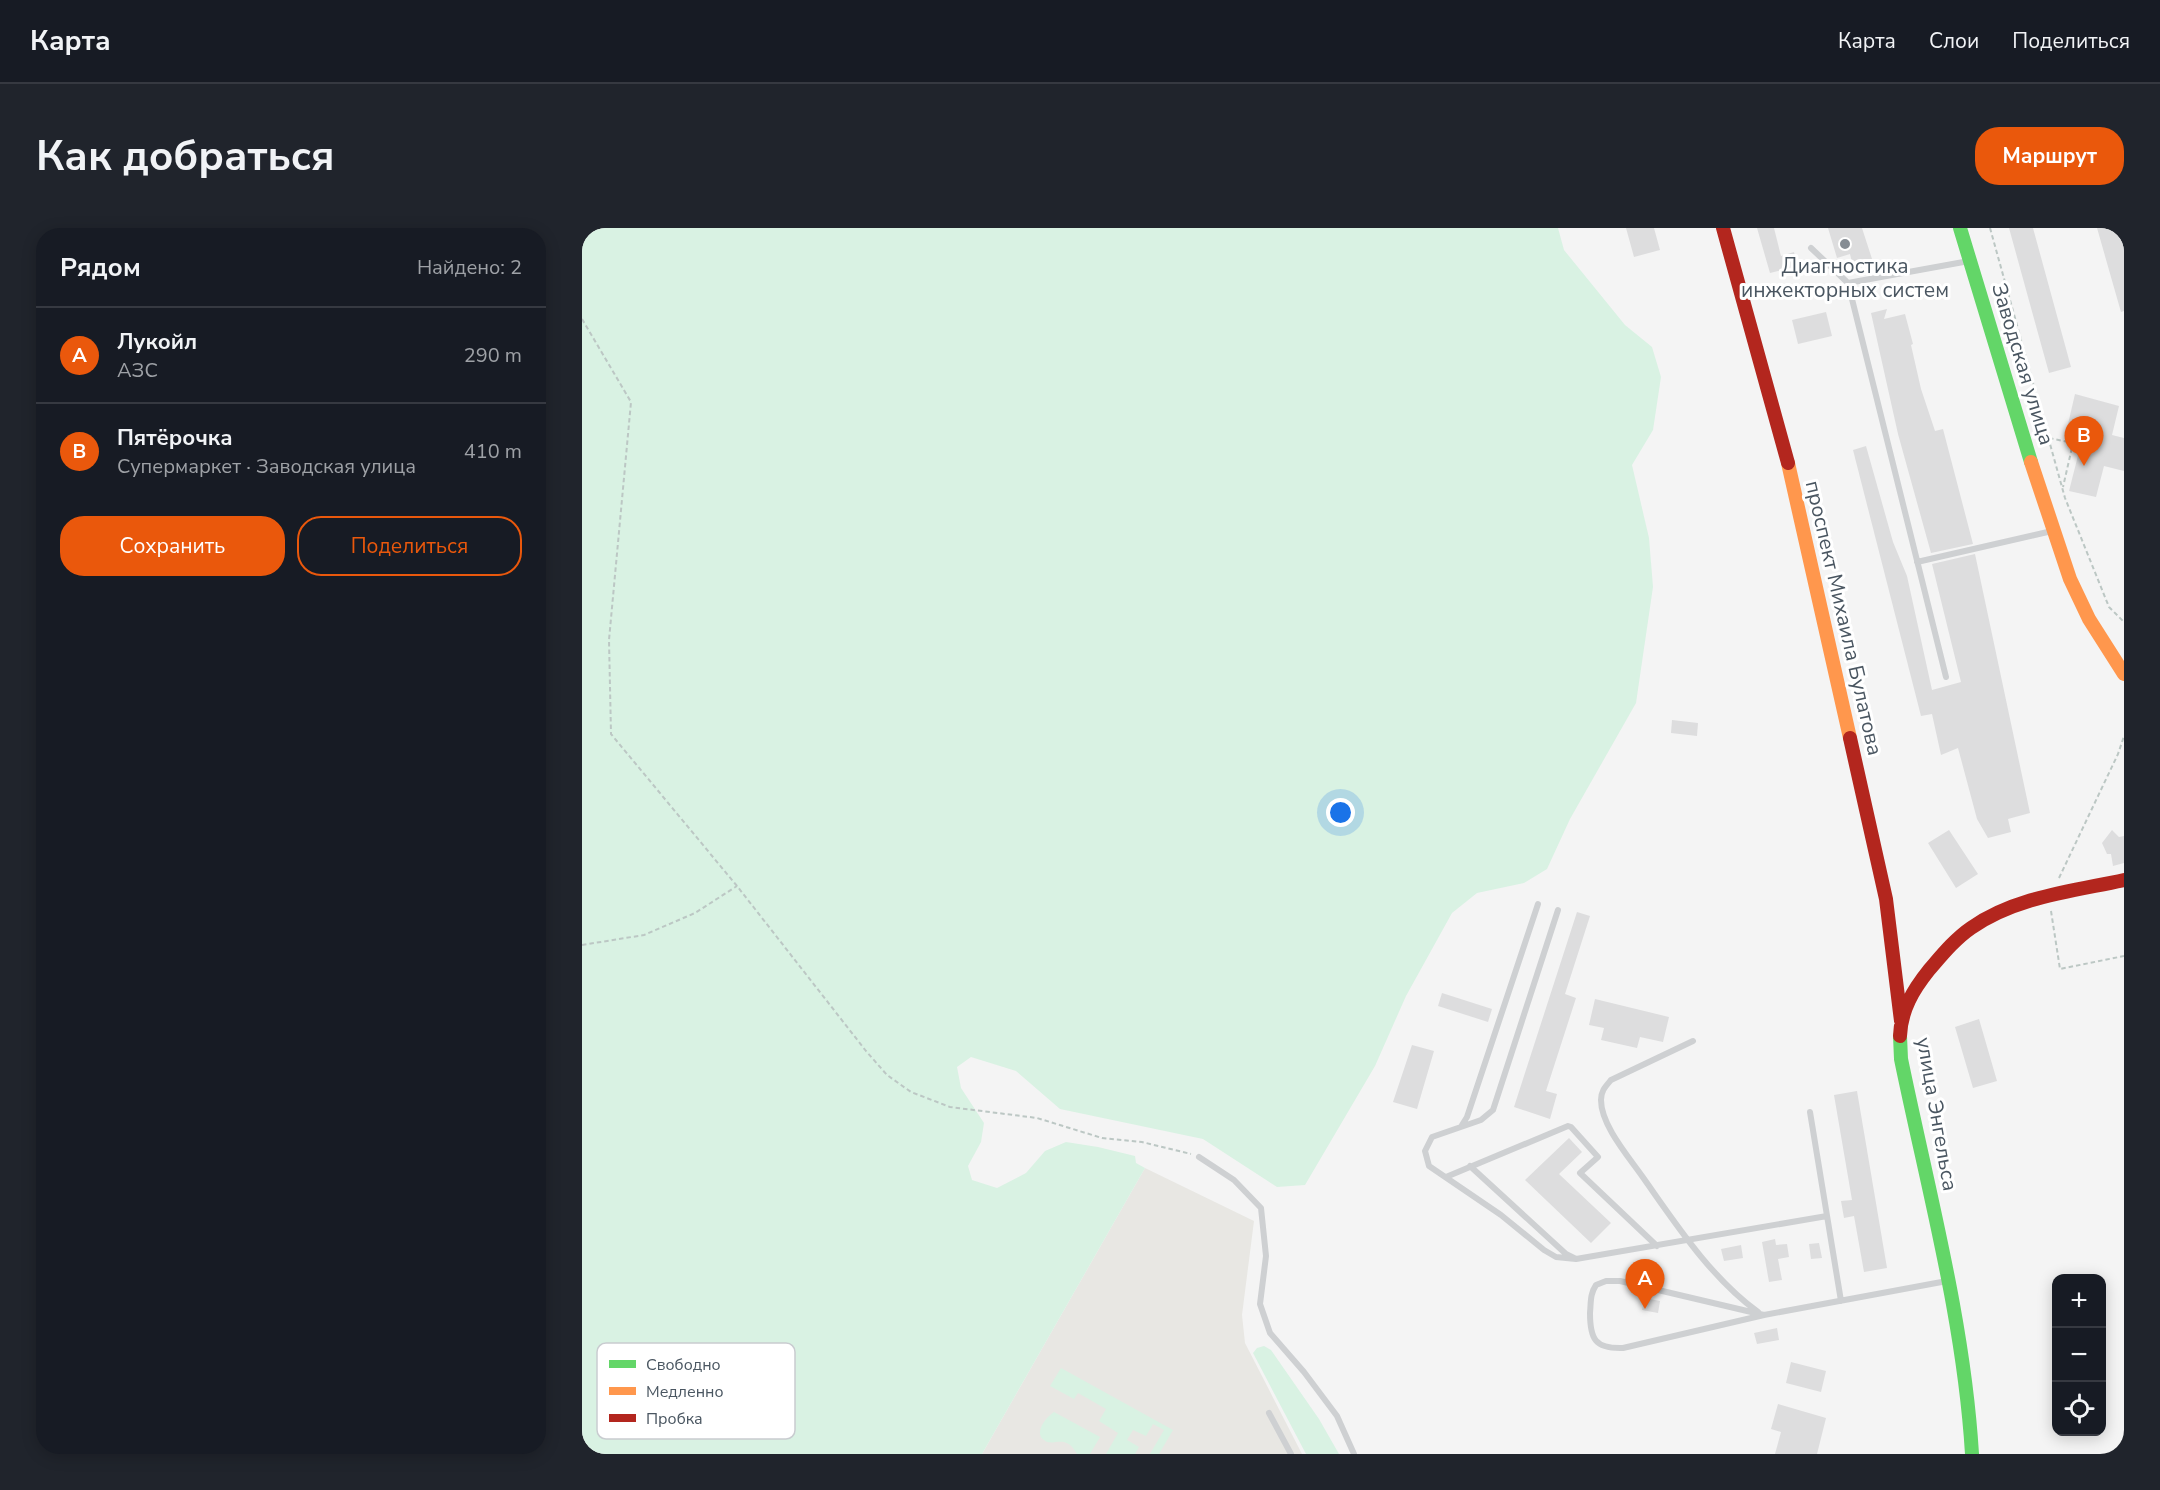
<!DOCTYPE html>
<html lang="ru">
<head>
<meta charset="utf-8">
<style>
  body { margin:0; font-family:"Nunito Sans",sans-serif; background:#20242c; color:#f1f3f6 }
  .controls { position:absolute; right:18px; bottom:18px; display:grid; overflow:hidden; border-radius:12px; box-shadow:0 3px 15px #0003 }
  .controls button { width:54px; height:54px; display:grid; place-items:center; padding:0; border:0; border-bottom:2px solid #363941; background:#171b24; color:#f1f3f6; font:30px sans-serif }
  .you { position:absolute; left:759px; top:585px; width:21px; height:21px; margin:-15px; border:4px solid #fff; border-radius:50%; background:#1a73e8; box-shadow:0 0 0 9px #1a73e833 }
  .badge { display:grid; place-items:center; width:39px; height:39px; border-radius:50%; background:#ea580c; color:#fff; font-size:20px; font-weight:700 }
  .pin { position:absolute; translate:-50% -50px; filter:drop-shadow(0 2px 3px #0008) }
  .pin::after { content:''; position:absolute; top:32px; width:21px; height:18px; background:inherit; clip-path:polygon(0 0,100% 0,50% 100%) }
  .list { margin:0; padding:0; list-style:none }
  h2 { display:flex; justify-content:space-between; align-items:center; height:78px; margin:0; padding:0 24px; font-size:26px }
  h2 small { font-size:20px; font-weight:400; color:#9ea1a6 }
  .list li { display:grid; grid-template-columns:39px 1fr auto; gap:18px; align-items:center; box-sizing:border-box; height:96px; padding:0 24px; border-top:2px solid #363941 }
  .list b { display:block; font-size:22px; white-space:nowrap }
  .list p { margin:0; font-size:20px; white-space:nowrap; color:#9ea1a6 }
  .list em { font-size:20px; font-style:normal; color:#9ea1a6 }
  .actions { display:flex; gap:12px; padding:18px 24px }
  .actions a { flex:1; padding:14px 0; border:2px solid #ea580c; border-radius:24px; text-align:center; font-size:21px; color:#ea580c }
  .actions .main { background:#ea580c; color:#fff }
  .icon { flex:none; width:33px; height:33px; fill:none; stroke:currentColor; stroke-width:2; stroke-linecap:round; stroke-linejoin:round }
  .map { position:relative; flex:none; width:1542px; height:1226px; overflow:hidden; border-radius:24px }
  header { display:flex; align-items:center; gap:36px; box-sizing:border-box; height:84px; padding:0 30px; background:#171b24; border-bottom:2px solid #363941 }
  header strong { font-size:28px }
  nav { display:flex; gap:33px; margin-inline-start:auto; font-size:21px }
  .intro { display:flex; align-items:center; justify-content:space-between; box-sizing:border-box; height:144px; padding:0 36px }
  h1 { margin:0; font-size:42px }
  .button { padding:15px 27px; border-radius:24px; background:#ea580c; color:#fff; font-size:21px; font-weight:700 }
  main { display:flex; gap:36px; padding:0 36px }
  aside { flex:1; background:#171b24; border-radius:24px; box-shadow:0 3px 15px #0003 }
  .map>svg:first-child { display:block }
</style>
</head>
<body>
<header>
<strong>Карта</strong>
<nav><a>Карта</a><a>Слои</a><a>Поделиться</a></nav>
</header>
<div class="intro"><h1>Как добраться</h1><a class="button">Маршрут</a></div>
<main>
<aside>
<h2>Рядом<small>Найдено: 2</small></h2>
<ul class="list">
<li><span class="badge">A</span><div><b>Лукойл</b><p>АЗС</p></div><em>290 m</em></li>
<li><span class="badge">B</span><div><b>Пятёрочка</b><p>Супермаркет · Заводская улица</p></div><em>410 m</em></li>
</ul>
<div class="actions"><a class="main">Сохранить</a><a>Поделиться</a></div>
</aside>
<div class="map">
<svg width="1542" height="1226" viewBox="0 0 1542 1226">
  <rect width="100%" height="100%" fill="#f4f4f4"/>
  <path fill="#e8e7e3" d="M563 940 672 993 660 1087 663 1115 720 1226H400Z"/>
  <path fill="#d9f2e3" d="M0 0H976L982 22 1043 97 1070 119 1079 149 1071 202 1050 237 1067 310 1071 359 1054 475 988 591 965 641 942 655 895 665 870 685 824 768 793 838 723 957 695 959 621 911 478 881 434 843 389 829 375 839 379 860 402 895 399 914 386 938 390 952 415 960 444 945 463 923 484 914 516 919 553 928 554 935 563 940 400 1226H0Z
    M682 1118 689 1122 737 1191 757 1226H724L671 1125 675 1120Z
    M479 1140 591 1202 577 1226H568L582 1202 571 1196 564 1208 551 1202 545 1212 557 1219 553 1226H524L536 1205 517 1193 524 1181 496 1165 492 1171 468 1158Z
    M472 1184 518 1209 508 1226H495C483 1204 471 1220 462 1212 451 1205 465 1188 472 1184Z"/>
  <path fill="#ddddde" d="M1044 0H1072L1078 22 1052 29Z
    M1175 0H1192L1199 28 1212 24 1215 38 1188 45Z
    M1246 0H1280L1291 34 1271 39 1268 26 1255 30Z
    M1427 0H1451L1489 139 1467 145Z
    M1515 0H1537L1542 17V83L1539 84Z
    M1305 81 1302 91 1323 86 1331 116 1329 117 1339 161 1353 203 1361 201 1391 316 1349 325 1316 206 1289 85Z
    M1244 84 1250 108 1216 116 1210 92Z
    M1493 166 1537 178 1530 207 1542 210V243L1522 238 1514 269 1487 263 1503 200 1486 196Z
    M1284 218 1311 314 1325 348 1350 462 1379 454 1350 336 1393 326 1448 585 1426 591 1429 604 1406 610 1395 591 1376 520 1359 527 1350 486 1339 488 1271 222Z
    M1090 492 1116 495 1115 508 1089 505Z
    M1367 602 1396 646 1374 660 1346 615Z
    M1530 602 1537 609 1542 608V635L1531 638 1529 626H1525L1520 615Z
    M995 684 1008 688 983 766 994 770 964 863 975 866 968 891 932 879Z
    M860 765 910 781 906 794 856 778Z
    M1013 771 1087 789 1081 814 1058 809 1055 820 1019 812 1022 800 1007 797Z
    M1397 791 1415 853 1391 860 1373 799Z
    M830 817 852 823 835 881 811 874Z
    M1275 863 1305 1040 1282 1044 1272 988 1262 990 1259 973 1270 972 1252 867Z
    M987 910 1000 924 977 946 1029 995 1009 1015 943 952Z
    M1193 1011 1194 1017 1205 1016 1207 1029 1196 1031 1200 1052 1187 1054 1180 1014Z
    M1237 1015 1240 1030 1229 1031 1227 1016Z
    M1159 1017 1161 1030 1142 1033 1139 1021Z
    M1063 1070 1078 1073 1076 1085 1060 1082Z
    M1195 1100 1197 1112 1175 1116 1172 1105Z
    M1209 1134 1244 1143 1239 1164 1204 1155Z
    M1196 1176 1244 1190 1235 1226H1193L1199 1204 1189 1201Z"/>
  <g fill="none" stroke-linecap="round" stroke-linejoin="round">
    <path stroke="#bcc7c4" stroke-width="2" stroke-dasharray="4.5 3" stroke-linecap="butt" d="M1408 0 1483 270 1527 379 1542 394
      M0 91 49 174 27 412 29 506 155 658 284 823 305 847 329 864 368 879 455 890 520 910 560 914 609 926
      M1467 210 1491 215 1481 259
      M1477 650 1536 526 1542 508
      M1469 683 1478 741 1542 728
      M0 717 62 707 113 685 155 658"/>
    <path stroke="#ced0d2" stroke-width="6" d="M1229 20 1266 55 1364 449
      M1266 55 1387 33
      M1335 334 1470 303
      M976 682 911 882 899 892 850 909 843 923 847 938 919 987 962 1022 974 1029 994 1031
      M1111 813 1029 852C1023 859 1019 863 1019 872 1019 897 1046 928 1060 948 1094 996 1128 1049 1176 1084
      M1228 884 1259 1073
      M880 897 885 889 956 676
      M617 929 652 952 679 980 684 1028 678 1076 688 1105 722 1144 755 1188 772 1226
      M888 938 984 1026 994 1031 1245 988
      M864 949 986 898 989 899 1016 929 998 945 1075 1018
      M1182 1087 1038 1053H1024L1014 1057C1008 1066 1009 1074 1008 1085 1008 1111 1013 1121 1041 1120L1182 1087 1365 1053
      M687 1185 709 1226"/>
    <path stroke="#63d668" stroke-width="14" d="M1378 0 1449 234
      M1318 808 1319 831C1346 962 1382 1093 1390 1226"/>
    <path stroke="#ff974d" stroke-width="14" d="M1449 234 1488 351 1507 391 1542 446
      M1206 235 1268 510"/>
    <path stroke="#b3261e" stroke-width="14" d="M1141 0 1206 235
      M1268 510 1304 671 1319 793
      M1318 808C1319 782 1331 762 1347 742 1360 727 1373 711 1389 700 1433 669 1491 663 1542 652"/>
  </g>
  <circle fill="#868d94" stroke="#fff" stroke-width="2" cx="1263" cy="16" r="6"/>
  <g text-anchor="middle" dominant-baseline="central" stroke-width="6" stroke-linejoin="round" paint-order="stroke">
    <g font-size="21" fill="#4a5661" stroke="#fff">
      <text x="1263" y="38">Диагностика<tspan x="1263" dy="24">инжекторных систем</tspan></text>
    </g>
    <g font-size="21" fill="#4a5661" stroke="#fff">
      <text transform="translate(1441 136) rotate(73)">Заводская улица</text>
      <text transform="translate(1262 390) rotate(77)">проспект Михаила Булатова</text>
      <text transform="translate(1355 886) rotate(80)">улица Энгельса</text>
    </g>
  </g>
  <rect x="15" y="1115" width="198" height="96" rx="9" fill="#fff" stroke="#c9ccd0" stroke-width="1.5"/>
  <rect x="27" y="1132" width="27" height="8" fill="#63d668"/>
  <rect x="27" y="1159" width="27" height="8" fill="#ff974d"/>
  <rect x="27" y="1186" width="27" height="8" fill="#b3261e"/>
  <g font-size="16" fill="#4a5661">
    <text x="64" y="1142">Свободно</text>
    <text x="64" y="1169">Медленно</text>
    <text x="64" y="1196">Пробка</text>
  </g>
</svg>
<div class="controls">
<button>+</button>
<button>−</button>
<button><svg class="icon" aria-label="locate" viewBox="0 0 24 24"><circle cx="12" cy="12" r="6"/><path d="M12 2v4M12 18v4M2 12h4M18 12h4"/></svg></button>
</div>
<div class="you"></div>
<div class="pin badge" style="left:1063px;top:1081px">A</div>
<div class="pin badge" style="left:1502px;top:238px">B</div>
</div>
</main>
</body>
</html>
